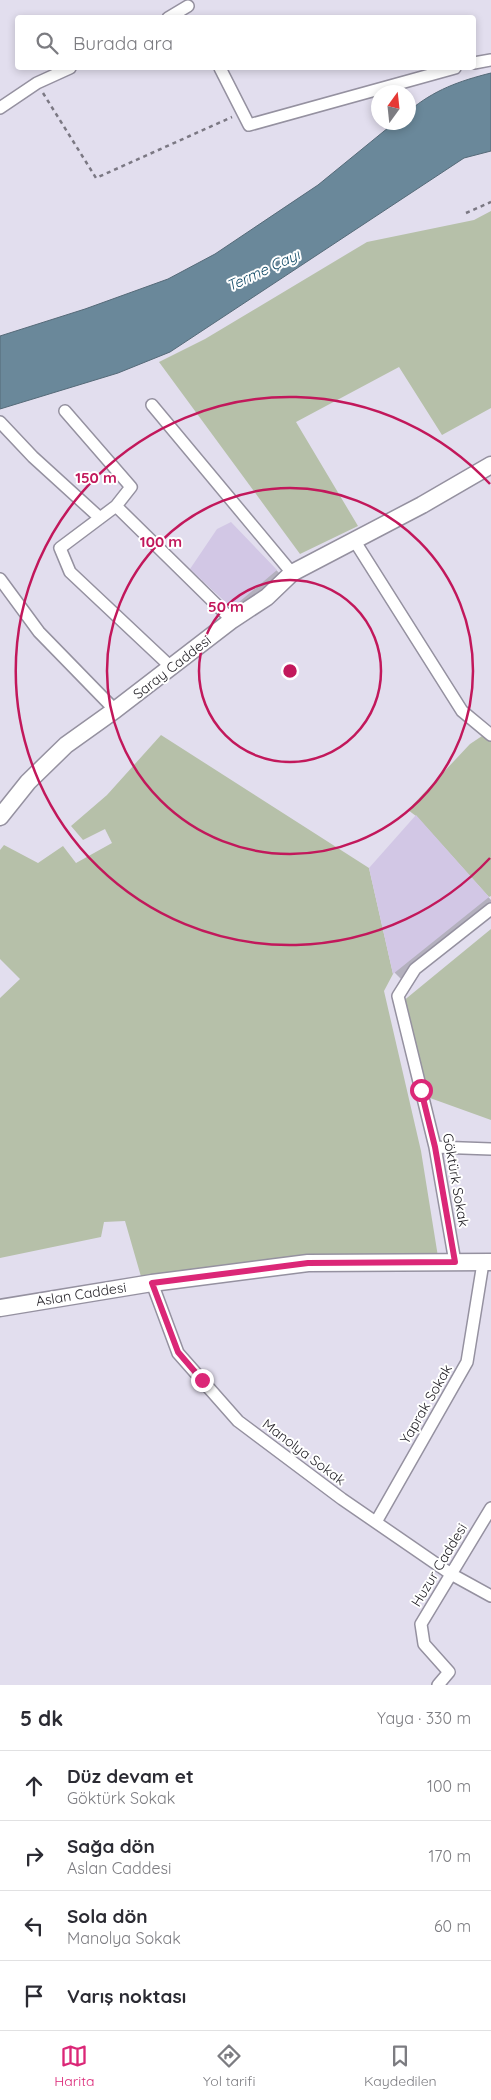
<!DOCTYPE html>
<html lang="tr">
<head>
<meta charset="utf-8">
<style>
  body { margin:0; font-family:Quicksand,sans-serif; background:#f7f7f7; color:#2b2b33 }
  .compass { position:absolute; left:371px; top:85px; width:45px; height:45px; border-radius:50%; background:#fff; box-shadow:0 2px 8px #0003; rotate:15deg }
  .stop { position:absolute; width:15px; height:15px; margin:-11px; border:4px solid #db2777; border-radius:50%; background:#fff }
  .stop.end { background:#db2777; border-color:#fff; box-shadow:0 1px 5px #0008 }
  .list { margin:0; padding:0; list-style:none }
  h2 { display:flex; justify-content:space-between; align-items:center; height:65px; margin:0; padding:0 20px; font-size:21px }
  h2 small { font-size:16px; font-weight:400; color:#7c7c81 }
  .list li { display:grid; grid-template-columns:32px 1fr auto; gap:15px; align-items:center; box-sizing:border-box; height:70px; padding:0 20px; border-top:1px solid #e1e1e2 }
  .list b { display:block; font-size:19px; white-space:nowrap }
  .list p { margin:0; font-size:16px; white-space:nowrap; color:#7c7c81 }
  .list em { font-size:16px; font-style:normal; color:#7c7c81 }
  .icon { flex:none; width:28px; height:28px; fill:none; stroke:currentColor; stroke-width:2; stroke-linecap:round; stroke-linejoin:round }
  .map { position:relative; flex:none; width:491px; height:1685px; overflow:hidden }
  .search { position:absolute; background:#fff; box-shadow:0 2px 8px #0003; left:15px; right:15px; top:15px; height:55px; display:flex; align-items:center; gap:12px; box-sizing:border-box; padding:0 18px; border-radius:5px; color:#7c7c81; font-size:19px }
  .sheet { height:345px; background:#fff }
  nav { display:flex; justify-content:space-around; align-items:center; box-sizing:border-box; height:70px; border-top:1px solid #e1e1e2; background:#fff; font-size:14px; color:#7c7c81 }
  nav a { display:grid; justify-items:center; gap:2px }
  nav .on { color:#db2777 }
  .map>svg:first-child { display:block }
</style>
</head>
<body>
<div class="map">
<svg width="491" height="1685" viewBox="0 0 491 1685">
  <rect width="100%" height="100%" fill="#e2deee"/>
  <path fill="#b6c0a9" d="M491 211V408L442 435 399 367 296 422 358 526 300 554 159 362 205 339 367 242 474 220Z
    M491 730V896L489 897 416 816 408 810 470 744Z
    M161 735 369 868 393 974 384 991 421 1151 439 1263 142 1280 125 1221 104 1222 101 1237 0 1258V998L20 979 0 959V850L4 845 38 863 63 846 76 863 112 843 105 829 83 840 71 826 107 795Z
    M491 929V1120L430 1098 402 1002Z"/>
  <path fill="#6a889a" stroke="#556a78" d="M491 73V151L464 158 170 352 118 373 0 409V336L85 309 168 279 215 254 318 185 394 123 408 122 409 111C434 90 459 81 491 73Z"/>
  <path fill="#0003" d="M242 535 288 582 244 618 202 580Z
    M424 826 491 900V910L403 981 395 973 370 868Z"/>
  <path fill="#d2c7e5" d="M231 522 277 570 232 608 190 569 217 529Z
    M416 815 489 897 393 974 369 868Z"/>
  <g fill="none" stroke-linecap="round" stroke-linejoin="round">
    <defs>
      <path id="street" d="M168 18 188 6
        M474 63 491 60
        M220 68 249 125 455 68
        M0 108 37 83 70 68
        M152 405 292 573
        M65 411 131 487 116 506 60 548 70 572 171 667
        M0 422 33 457 100 518
        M116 506 232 620
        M354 540 462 711 491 735
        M0 579 39 632 115 710
        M435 1147 491 1149
        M455 1262 435 1147 398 996 415 969 491 909
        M152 1283 178 1353 238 1421 342 1499 451 1574 491 1596
        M376 1522 467 1362 483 1263
        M438 1685 449 1672 424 1644 421 1624 491 1508"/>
      <path id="secondary" d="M0 817 28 782 66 745 115 710 232 620 267 597 292 573 422 505 491 465
        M0 1308 152 1283 308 1263 491 1262"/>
    </defs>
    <use href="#street" stroke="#9591a0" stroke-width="14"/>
    <use href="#secondary" stroke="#9591a0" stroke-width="19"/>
    <path stroke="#7b7883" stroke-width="2.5" stroke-dasharray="4 4" stroke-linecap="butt" d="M43 93 96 178 232 117
      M466 213 491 202"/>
    <use href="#street" stroke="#fff" stroke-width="11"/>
    <use href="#secondary" stroke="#fff" stroke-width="16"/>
  </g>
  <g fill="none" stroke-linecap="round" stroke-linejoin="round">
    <path stroke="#db2777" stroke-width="6" d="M202 1380 178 1352 152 1283 308 1263 455 1262 435 1147 421 1090"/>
  </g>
  <g fill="none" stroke="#c2185b" stroke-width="2.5">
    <circle cx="290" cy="671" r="91"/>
    <circle cx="290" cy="671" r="183"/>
    <path d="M490 858A274 274 0 1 1 490 484"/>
  </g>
  <g text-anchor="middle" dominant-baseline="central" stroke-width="4" stroke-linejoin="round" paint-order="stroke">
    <g font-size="14" fill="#252329" stroke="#fff">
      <text transform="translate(172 667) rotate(-38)">Saray Caddesi</text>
      <text transform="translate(456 1180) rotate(80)">Göktürk Sokak</text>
      <text transform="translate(81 1294) rotate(-9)">Aslan Caddesi</text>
      <text transform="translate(426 1404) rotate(-60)">Yaprak Sokak</text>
      <text transform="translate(304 1452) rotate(37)">Manolya Sokak</text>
      <text transform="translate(439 1565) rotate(-59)">Huzur Caddesi</text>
    </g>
    <g font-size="15" font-style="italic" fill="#164e6a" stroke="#fff">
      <text transform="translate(263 270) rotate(-25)">Terme Çayı</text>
    </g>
  </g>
  <circle cx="290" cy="671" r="8" fill="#c2185b" stroke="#fff" stroke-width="2.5"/>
  <g font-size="15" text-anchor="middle" font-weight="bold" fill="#c2185b" stroke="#fff" stroke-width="4" stroke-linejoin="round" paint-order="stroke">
    <text x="96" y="483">150 m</text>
    <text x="161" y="547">100 m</text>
    <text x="226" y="612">50 m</text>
  </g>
</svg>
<svg class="compass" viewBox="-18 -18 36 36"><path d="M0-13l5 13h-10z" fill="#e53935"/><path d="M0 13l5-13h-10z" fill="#7c7c81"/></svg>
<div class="stop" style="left:421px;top:1090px"></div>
<div class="stop end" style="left:202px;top:1380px"></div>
<div class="search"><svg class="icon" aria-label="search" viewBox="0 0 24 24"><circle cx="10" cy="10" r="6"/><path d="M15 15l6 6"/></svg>Burada ara</div>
</div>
<section class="sheet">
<h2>5 dk<small>Yaya · 330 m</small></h2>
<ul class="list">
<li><svg class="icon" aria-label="ahead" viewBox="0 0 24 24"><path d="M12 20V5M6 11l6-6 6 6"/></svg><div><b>Düz devam et</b><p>Göktürk Sokak</p></div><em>100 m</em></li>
<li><svg class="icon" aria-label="right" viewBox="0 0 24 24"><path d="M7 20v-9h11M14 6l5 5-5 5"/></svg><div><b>Sağa dön</b><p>Aslan Caddesi</p></div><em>170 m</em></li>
<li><svg class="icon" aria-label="left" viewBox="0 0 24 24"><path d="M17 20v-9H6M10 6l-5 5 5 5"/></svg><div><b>Sola dön</b><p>Manolya Sokak</p></div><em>60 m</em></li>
<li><svg class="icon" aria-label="arrive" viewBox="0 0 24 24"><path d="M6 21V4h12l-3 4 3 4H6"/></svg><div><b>Varış noktası</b></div></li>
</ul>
</section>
<nav>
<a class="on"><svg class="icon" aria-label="map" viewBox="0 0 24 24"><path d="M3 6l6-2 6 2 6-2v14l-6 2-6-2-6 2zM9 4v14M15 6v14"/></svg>Harita</a>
<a><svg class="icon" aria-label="directions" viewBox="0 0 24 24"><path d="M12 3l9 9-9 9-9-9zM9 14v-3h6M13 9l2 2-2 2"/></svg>Yol tarifi</a>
<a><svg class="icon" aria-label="saved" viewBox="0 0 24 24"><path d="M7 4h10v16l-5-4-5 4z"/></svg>Kaydedilen</a>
</nav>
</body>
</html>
